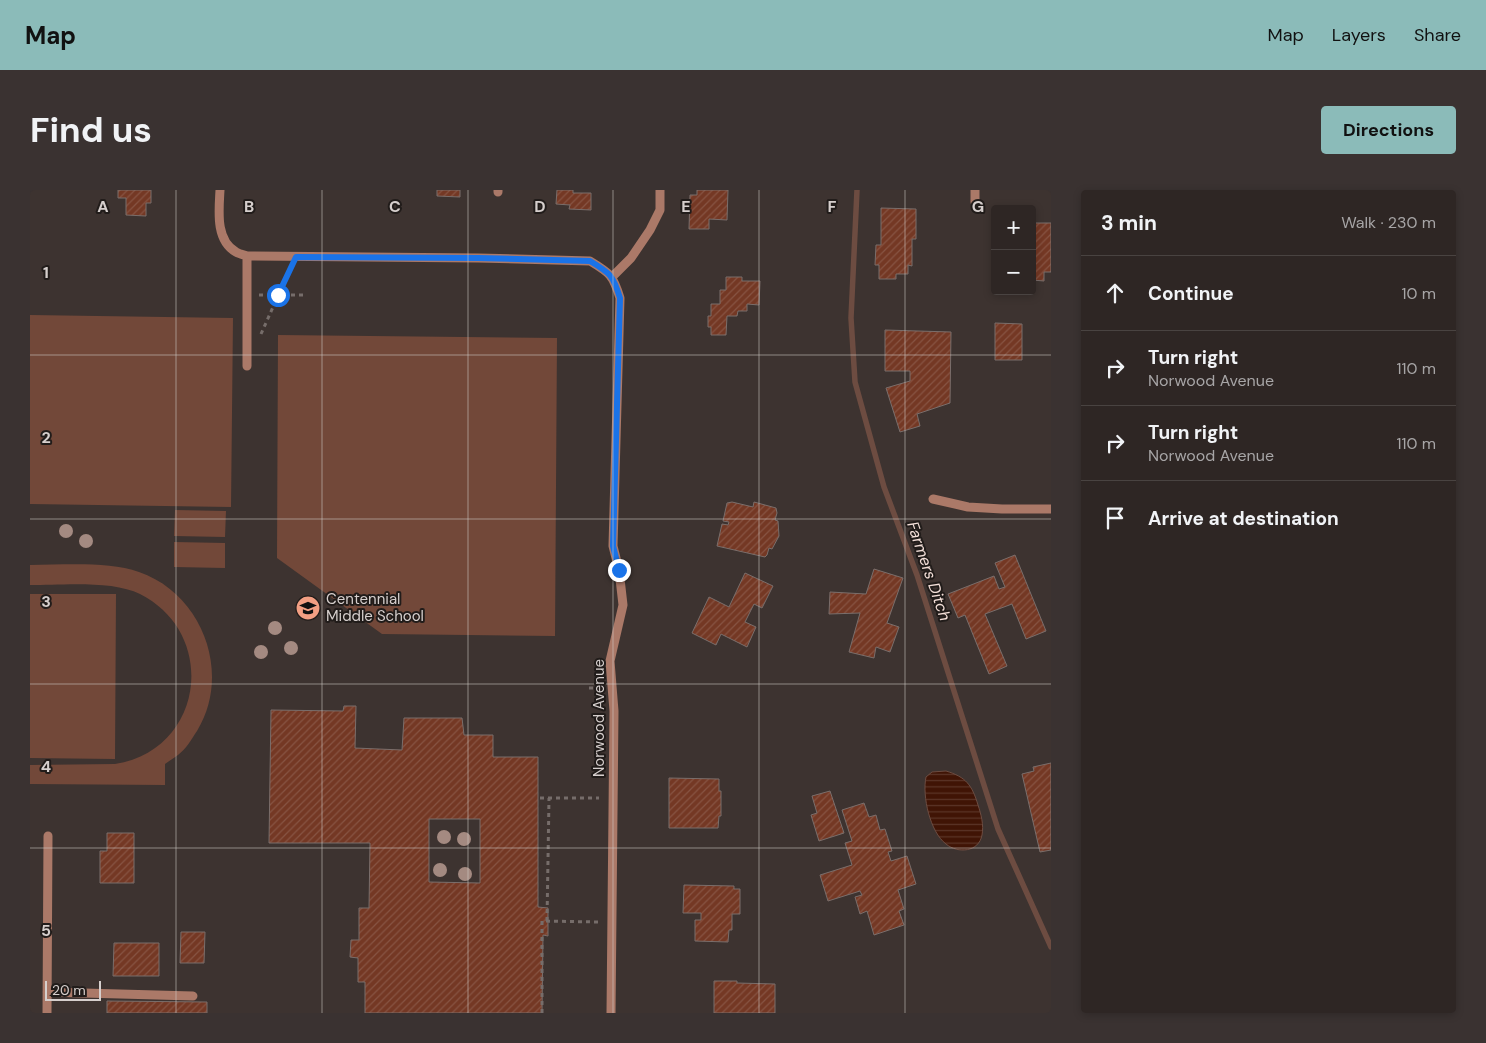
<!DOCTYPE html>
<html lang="en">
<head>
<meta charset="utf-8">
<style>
  body { margin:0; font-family:"DM Sans",sans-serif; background:#3a3231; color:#f1f3f6 }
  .controls { position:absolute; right:15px; top:15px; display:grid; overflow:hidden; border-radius:5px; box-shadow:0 2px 8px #0003 }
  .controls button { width:45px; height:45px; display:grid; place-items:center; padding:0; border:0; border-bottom:1px solid #494341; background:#2e2624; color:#f1f3f6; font:25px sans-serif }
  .scale { position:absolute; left:15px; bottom:12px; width:56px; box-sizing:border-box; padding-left:5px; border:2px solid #d6cfcd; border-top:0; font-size:14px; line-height:18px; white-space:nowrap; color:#d6cfcd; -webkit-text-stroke:4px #211c1a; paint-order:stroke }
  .stop { position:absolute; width:15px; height:15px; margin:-11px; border:4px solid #1a73e8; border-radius:50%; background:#fff }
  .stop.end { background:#1a73e8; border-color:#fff; box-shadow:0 1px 5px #0008 }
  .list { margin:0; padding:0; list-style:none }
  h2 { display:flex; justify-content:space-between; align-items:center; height:65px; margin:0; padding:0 20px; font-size:21px }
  h2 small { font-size:16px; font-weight:400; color:#a7a5a6 }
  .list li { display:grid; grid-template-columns:32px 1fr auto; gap:15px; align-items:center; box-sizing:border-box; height:75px; padding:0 20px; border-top:1px solid #494341 }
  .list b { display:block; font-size:19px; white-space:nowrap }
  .list p { margin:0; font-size:16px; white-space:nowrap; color:#a7a5a6 }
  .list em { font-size:16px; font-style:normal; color:#a7a5a6 }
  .icon { flex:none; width:28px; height:28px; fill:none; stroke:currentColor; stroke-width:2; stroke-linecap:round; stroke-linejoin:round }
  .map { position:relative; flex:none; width:1021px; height:823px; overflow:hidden; border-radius:5px }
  header { display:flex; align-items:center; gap:30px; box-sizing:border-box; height:70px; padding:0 25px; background:#8bbbb9; color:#111 }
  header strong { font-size:24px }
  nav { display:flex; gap:28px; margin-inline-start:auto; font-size:18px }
  .intro { display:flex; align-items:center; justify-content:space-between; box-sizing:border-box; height:120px; padding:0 30px }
  h1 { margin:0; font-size:35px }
  .button { padding:12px 22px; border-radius:5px; background:#8bbbb9; color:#111; font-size:18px; font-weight:700 }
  main { display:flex; gap:30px; padding:0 30px }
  aside { flex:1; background:#2e2624; border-radius:5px; box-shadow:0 2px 8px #0003 }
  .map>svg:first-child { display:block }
</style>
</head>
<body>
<header>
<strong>Map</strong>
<nav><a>Map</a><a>Layers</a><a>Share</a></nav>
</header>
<div class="intro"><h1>Find us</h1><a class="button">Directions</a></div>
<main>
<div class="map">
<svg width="1021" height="823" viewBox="0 0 1021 823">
  <defs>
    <pattern id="water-rules" width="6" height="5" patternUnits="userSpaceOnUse" patternTransform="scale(1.25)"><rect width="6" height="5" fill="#401405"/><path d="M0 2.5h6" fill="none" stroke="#5b3528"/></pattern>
    <pattern id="building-hatch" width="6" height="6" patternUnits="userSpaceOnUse" patternTransform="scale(1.25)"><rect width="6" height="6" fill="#743824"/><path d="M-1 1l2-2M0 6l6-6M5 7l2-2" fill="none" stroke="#875443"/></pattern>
  </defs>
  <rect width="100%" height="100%" fill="#3d3330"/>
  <path fill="#724839" d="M0 125 203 128 201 317 0 314Z
    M248 145 527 148 525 446 352 444 247 368Z
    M145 320 196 321 195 347 144 346Z
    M144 352 195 353V378L144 377Z
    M0 375C33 375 78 371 109 382 173 404 202 484 167 541 161 550 156 559 148 565 144 568 139 571 135 574V595L0 594V575L85 574C174 560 189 444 110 404 83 390 31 395 0 395Z
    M0 404H86L85 569 0 568Z"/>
  <path fill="url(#water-rules)" stroke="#6d4c41" d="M916 581C936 587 942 595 948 615 951 624 954 635 952 645 949 662 928 664 916 654 900 642 892 606 896 587L902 582Z"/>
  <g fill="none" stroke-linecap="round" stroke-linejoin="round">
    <path stroke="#6d4c41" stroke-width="5.5" d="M827 0 821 128 825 192 854 297 887 385 968 639 1021 757"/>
  </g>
  <path fill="url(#building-hatch)" stroke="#7a6e6b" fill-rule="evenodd" d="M88 0H121V13H116V26L96 25V8H88Z
    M407 0H430V7L407 6Z
    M527 0H543V3H561V20L539 19 540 15 526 14Z
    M667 0H698L697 30 679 29V39H659L660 5H667Z
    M851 18 886 19V49H882V76L878 75V84H866V89H849V75H845L846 55H851Z
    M1005 33H1021V82H1014V91L1002 90V48H1005Z
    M696 87H712V91H730L729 115 717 114V121H708L707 126H697L696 145H681V137H678V126H681V114H690V100H696Z
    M965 133 992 134V170H965Z
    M855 140 921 142 920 213 887 224 890 236 870 242 856 198 880 191V181H855Z
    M702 312 723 317 724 312 746 318 747 323 745 330 748 331 749 346 742 359 739 358 737 365 735 367 687 356 692 334 698 335 699 332 693 331 697 313Z
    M985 365 1016 441 996 449 982 414 955 424 977 476 959 484 935 425 928 428 918 404 964 386 969 399 975 397 965 373Z
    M844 379 873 388 857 433 869 437 860 462 846 457 844 468 819 462 830 423 799 424 800 402 836 404Z
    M715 383 743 396 732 418 724 414 715 432 726 437 717 457 691 444 686 455 662 443 679 407 699 417Z
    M314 516H326L325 558 372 560 374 528H432L434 545H463V567H508V717L518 718V746L513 745 512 823H335V792H328V768L320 767 321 750H329V718H339L340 653H239L241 520 313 521ZM399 629H450V693L399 692Z
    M1021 573V660L1010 662 992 584 1004 581 1003 577Z
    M639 588 689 589V601H691V626H689L688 638H639Z
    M800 601 814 643 789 651 781 625 787 623 782 606Z
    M834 613 839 627 846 625 850 640 855 639 862 661 858 662 861 671 877 666 886 694 868 700 874 719 869 721 874 735 844 745 837 721 830 724 825 707 832 705 830 701 798 711 790 685 822 675 815 653 822 651 812 620Z
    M77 643H104V693H70V661H77Z
    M654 695 704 696V699H710V724H702V740H699L698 752 665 751V730H671V723H653Z
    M151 742H175L174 773H150Z
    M84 753H129V786H83Z
    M684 791H707V793L745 794V823H684Z
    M77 811 177 812V823H77Z"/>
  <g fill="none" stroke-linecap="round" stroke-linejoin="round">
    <path stroke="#766d6a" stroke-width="3" stroke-dasharray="4 4" stroke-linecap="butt" d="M229 105H276
      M231 144 260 79
      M559 498H564
      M510 608H569
      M517 731 519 608
      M512 823V731L569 732"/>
    <path stroke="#ab7968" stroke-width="9" d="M190 0C189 20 185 50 206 62 209 64 214 65 217 66L448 68 560 71C580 83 583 85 590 108L583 356 589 380 593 415 580 471 584 521 581 823
      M468 2V0
      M945 12V0
      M582 87 601 68 620 40 630 20V0
      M217 176V66
      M903 309 938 317 972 319H1021
      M17 802 163 806
      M17 823 18 646"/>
  </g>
  <g fill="#a48a81">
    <circle cx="36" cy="341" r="7"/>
    <circle cx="56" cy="351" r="7"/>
    <circle cx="245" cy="438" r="7"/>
    <circle cx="261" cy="458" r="7"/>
    <circle cx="231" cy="462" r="7"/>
    <circle cx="414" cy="647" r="7"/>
    <circle cx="434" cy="649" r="7"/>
    <circle cx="410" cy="680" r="7"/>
    <circle cx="435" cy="684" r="7"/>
  </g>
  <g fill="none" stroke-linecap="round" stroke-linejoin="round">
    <path stroke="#1a73e8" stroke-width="6" d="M248 105 266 67 448 68 560 71C580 83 583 85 590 108L583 356 589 380"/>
  </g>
  <path fill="none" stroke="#d6cfcd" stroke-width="1" stroke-opacity="0.55" d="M146 0V823M292 0V823M438 0V823M583 0V823M729 0V823M875 0V823M0 165H1021M0 329H1021M0 494H1021M0 658H1021"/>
  <defs>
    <symbol id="school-disc" viewBox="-11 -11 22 22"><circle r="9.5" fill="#f39f83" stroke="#211c1a"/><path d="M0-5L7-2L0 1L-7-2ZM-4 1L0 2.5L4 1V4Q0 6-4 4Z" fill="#111"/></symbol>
  </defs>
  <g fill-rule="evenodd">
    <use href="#school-disc" x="264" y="404" width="28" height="28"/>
  </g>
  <g text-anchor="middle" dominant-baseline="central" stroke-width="4" stroke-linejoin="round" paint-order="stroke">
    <g font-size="15" fill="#d6cfcd" stroke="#211c1a" text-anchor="start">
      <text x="296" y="409">Centennial<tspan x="296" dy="17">Middle School</tspan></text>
    </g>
    <g font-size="15" fill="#d6cfcd" stroke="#211c1a">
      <text transform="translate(569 528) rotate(-90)">Norwood Avenue</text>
    </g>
    <g font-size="16" font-style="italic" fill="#f3dfd8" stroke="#211c1a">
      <text transform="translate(899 381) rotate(71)">Farmers Ditch</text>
    </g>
  </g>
  <g font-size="16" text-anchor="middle" font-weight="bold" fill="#d6cfcd" stroke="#211c1a" stroke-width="4" stroke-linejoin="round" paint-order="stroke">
    <text x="73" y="22">A</text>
    <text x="219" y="22">B</text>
    <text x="365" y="22">C</text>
    <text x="510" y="22">D</text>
    <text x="656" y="22">E</text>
    <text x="802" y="22">F</text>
    <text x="948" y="22">G</text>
    <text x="16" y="88">1</text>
    <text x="16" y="253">2</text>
    <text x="16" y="417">3</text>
    <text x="16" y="582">4</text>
    <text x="16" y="746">5</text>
  </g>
</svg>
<div class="controls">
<button>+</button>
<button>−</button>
</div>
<div class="scale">20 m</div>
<div class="stop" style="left:248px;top:105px"></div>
<div class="stop end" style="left:589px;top:380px"></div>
</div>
<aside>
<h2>3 min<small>Walk · 230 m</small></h2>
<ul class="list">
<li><svg class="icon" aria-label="ahead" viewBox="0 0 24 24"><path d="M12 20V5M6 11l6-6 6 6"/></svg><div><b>Continue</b></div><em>10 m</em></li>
<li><svg class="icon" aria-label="right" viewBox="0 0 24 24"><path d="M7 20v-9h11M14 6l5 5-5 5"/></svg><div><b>Turn right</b><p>Norwood Avenue</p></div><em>110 m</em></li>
<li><svg class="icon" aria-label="right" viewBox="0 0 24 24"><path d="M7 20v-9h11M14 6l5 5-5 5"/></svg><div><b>Turn right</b><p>Norwood Avenue</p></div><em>110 m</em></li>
<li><svg class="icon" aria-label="arrive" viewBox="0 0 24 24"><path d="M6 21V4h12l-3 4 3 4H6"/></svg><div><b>Arrive at destination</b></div></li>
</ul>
</aside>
</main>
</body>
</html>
